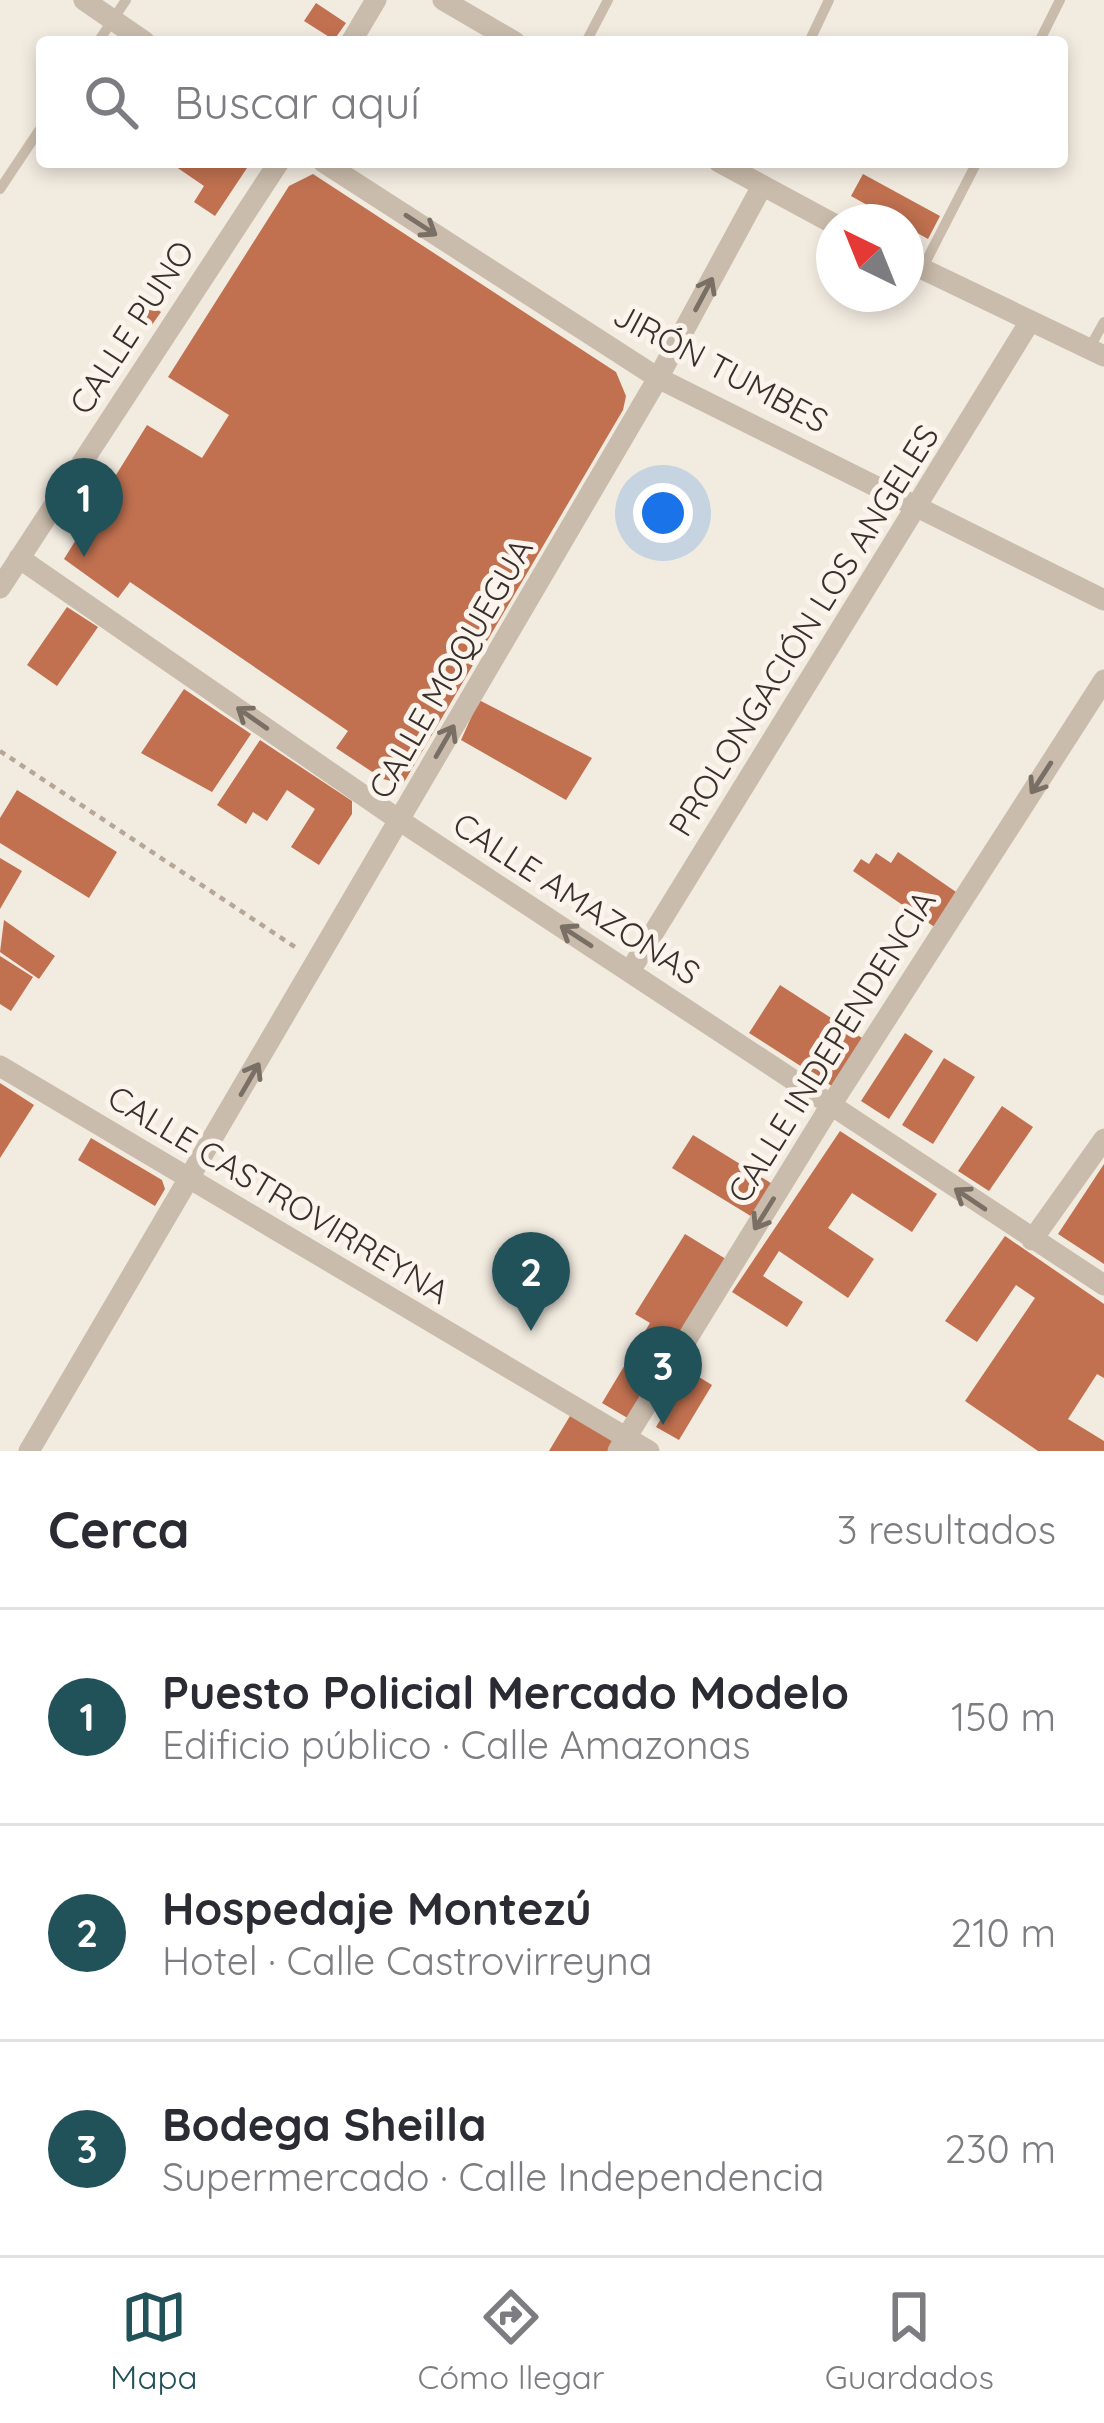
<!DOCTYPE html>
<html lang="es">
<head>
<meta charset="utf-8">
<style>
  body { margin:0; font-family:Quicksand,sans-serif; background:#f7f7f7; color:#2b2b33 }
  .compass { position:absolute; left:816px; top:204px; width:108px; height:108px; border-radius:50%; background:#fff; box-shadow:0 6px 18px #0003; rotate:317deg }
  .you { position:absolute; left:663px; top:513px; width:42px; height:42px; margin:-30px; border:9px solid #fff; border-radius:50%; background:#1a73e8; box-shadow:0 0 0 18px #1a73e833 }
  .badge { display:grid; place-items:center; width:78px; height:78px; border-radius:50%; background:#225259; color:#fff; font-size:39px; font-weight:700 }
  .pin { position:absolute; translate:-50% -99px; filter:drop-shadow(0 3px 6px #0008) }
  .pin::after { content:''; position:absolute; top:63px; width:42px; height:36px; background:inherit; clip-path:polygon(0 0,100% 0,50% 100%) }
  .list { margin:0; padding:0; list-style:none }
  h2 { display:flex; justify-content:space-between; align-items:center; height:156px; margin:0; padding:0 48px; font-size:51px }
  h2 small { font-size:39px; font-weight:400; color:#7c7c81 }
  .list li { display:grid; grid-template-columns:78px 1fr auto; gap:36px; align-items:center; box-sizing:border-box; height:216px; padding:0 48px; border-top:3px solid #e1e1e2 }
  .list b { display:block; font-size:45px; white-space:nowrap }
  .list p { margin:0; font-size:39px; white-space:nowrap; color:#7c7c81 }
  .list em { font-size:39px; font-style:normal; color:#7c7c81 }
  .icon { flex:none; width:66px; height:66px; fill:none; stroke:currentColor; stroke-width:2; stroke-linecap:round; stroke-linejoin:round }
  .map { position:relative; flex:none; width:1104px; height:1451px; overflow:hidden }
  .search { position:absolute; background:#fff; box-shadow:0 6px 18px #0003; left:36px; right:36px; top:36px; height:132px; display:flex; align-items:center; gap:30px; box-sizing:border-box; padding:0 42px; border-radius:12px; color:#7c7c81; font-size:45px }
  .sheet { height:804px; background:#fff }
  nav { display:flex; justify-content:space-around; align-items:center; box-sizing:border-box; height:168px; border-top:3px solid #e1e1e2; background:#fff; font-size:33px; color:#7c7c81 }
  nav a { display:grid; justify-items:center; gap:6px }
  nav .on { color:#225259 }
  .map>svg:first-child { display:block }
</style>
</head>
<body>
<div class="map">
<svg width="1104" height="1451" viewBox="0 0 1104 1451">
  <rect width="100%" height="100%" fill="#f2ebe0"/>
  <path fill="#c17150" d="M316 3 346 23 334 40 304 21Z
    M169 162H251L215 216 194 202 204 186Z
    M313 174 616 372 626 396 623 410 403 784 383 779 336 748 348 731 130 582 118 598 64 559 147 425 202 458 229 415 168 377 289 186Z
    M863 174 940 216 928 239 851 196Z
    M136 295 161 312 149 329 124 312Z
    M67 607 98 627 57 686 27 665Z
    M184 689 251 734 212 792 141 753Z
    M479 700 592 758 566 800 461 740Z
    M260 740 352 801V814L319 865 291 847 315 809 287 790 267 821 253 812 246 824 217 805Z
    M17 790 117 852 89 898 0 843V818Z
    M898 852 959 894 936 928 853 871 861 859 869 864 876 853 891 863Z
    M0 858 22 871 0 909Z
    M4 920 55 956 39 979 0 952Z
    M0 956 33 977 11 1011 0 1004Z
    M780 985 873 1045 838 1090 749 1033Z
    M905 1033 933 1051 889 1119 861 1101Z
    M944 1058 975 1077 933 1144 902 1125Z
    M0 1083 34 1105 0 1158Z
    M1002 1106 1033 1127 989 1191 958 1171Z
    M840 1131 937 1194 912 1232 852 1193 828 1228 874 1259 848 1298 779 1251 763 1276 803 1302 787 1327 732 1292Z
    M693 1135 774 1185 754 1218 672 1168Z
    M91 1138 162 1180 165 1189 155 1206 78 1160Z
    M1104 1164V1264L1058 1234Z
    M685 1234 734 1264 636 1423 602 1403 650 1323 635 1314Z
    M1005 1236 1104 1304V1378L1097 1374 1068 1419 1104 1441V1451H1038L965 1401 1035 1298 1016 1285 977 1342 945 1321Z
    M689 1371 712 1385 679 1440 656 1427Z
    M573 1411 616 1436 612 1451H549Z"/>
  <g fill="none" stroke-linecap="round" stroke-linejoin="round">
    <path stroke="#b6a696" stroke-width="4.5" stroke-dasharray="6 6" stroke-linecap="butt" d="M0 751 295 947"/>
    <path stroke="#cabcac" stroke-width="10" d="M98 42 126 0
      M586 42 608 0
      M809 42 829 0
      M1039 42 1060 0
      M0 189 42 126
      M922 269 977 162
      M1089 349 1104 322"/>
    <path stroke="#cabcac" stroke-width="21" d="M84 0 145 42
      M443 0 515 42
      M351 42 376 0
      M323 162 658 378 1104 600
      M719 162 834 224
      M906 261 1104 356
      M19 558 399 820 1104 1285
      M0 588 279 162
      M630 971 1029 323
      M0 1066 649 1451
      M1032 1240 1104 1139
      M29 1451 658 378 761 188
      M618 1451 831 1105 1104 680"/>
  </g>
  <defs><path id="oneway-shaft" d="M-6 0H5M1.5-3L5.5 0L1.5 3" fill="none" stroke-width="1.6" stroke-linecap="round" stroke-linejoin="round" transform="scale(3)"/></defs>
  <g stroke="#7a6f65">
    <use href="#oneway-shaft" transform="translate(421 225) rotate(33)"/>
    <use href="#oneway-shaft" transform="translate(704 294) rotate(-62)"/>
    <use href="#oneway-shaft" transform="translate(252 718) rotate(-145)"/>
    <use href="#oneway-shaft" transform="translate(445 741) rotate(-60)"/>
    <use href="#oneway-shaft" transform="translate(1041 778) rotate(123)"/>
    <use href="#oneway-shaft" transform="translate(576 936) rotate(-147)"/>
    <use href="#oneway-shaft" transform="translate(250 1079) rotate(-60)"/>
    <use href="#oneway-shaft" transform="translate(970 1199) rotate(-146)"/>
    <use href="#oneway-shaft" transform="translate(764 1214) rotate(122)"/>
  </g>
  <g text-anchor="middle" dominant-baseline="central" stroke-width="10" stroke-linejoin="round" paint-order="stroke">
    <g font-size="33" fill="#39302b" stroke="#faf4ed">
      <text transform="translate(131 327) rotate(-57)">CALLE PUNO</text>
      <text transform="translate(721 367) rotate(28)">JIRÓN TUMBES</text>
      <text transform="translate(803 630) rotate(-58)">PROLONGACIÓN LOS ANGELES</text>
      <text transform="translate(450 668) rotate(-60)">CALLE MOQUEGUA</text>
      <text transform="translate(577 898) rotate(33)">CALLE AMAZONAS</text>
      <text transform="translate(831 1046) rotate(-58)">CALLE INDEPENDENCIA</text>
      <text transform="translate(279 1194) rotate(31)">CALLE CASTROVIRREYNA</text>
    </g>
  </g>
</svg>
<svg class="compass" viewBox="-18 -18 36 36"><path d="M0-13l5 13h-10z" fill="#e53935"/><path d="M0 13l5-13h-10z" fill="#7c7c81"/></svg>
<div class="you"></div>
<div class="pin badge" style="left:84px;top:557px">1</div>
<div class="pin badge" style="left:531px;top:1331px">2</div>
<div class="pin badge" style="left:663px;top:1425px">3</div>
<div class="search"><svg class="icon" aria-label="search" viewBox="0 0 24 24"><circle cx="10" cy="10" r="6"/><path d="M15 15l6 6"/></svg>Buscar aquí</div>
</div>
<section class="sheet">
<h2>Cerca<small>3 resultados</small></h2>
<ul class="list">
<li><span class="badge">1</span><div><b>Puesto Policial Mercado Modelo</b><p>Edificio público · Calle Amazonas</p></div><em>150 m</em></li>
<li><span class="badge">2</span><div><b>Hospedaje Montezú</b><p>Hotel · Calle Castrovirreyna</p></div><em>210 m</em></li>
<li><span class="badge">3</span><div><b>Bodega Sheilla</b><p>Supermercado · Calle Independencia</p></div><em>230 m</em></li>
</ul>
</section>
<nav>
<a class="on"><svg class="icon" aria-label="map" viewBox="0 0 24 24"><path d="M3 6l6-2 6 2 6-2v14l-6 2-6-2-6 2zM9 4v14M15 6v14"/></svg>Mapa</a>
<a><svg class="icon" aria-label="directions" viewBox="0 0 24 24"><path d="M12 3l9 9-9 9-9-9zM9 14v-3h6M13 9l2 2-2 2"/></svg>Cómo llegar</a>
<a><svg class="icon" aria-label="saved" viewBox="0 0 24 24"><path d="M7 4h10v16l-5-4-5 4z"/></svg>Guardados</a>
</nav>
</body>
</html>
